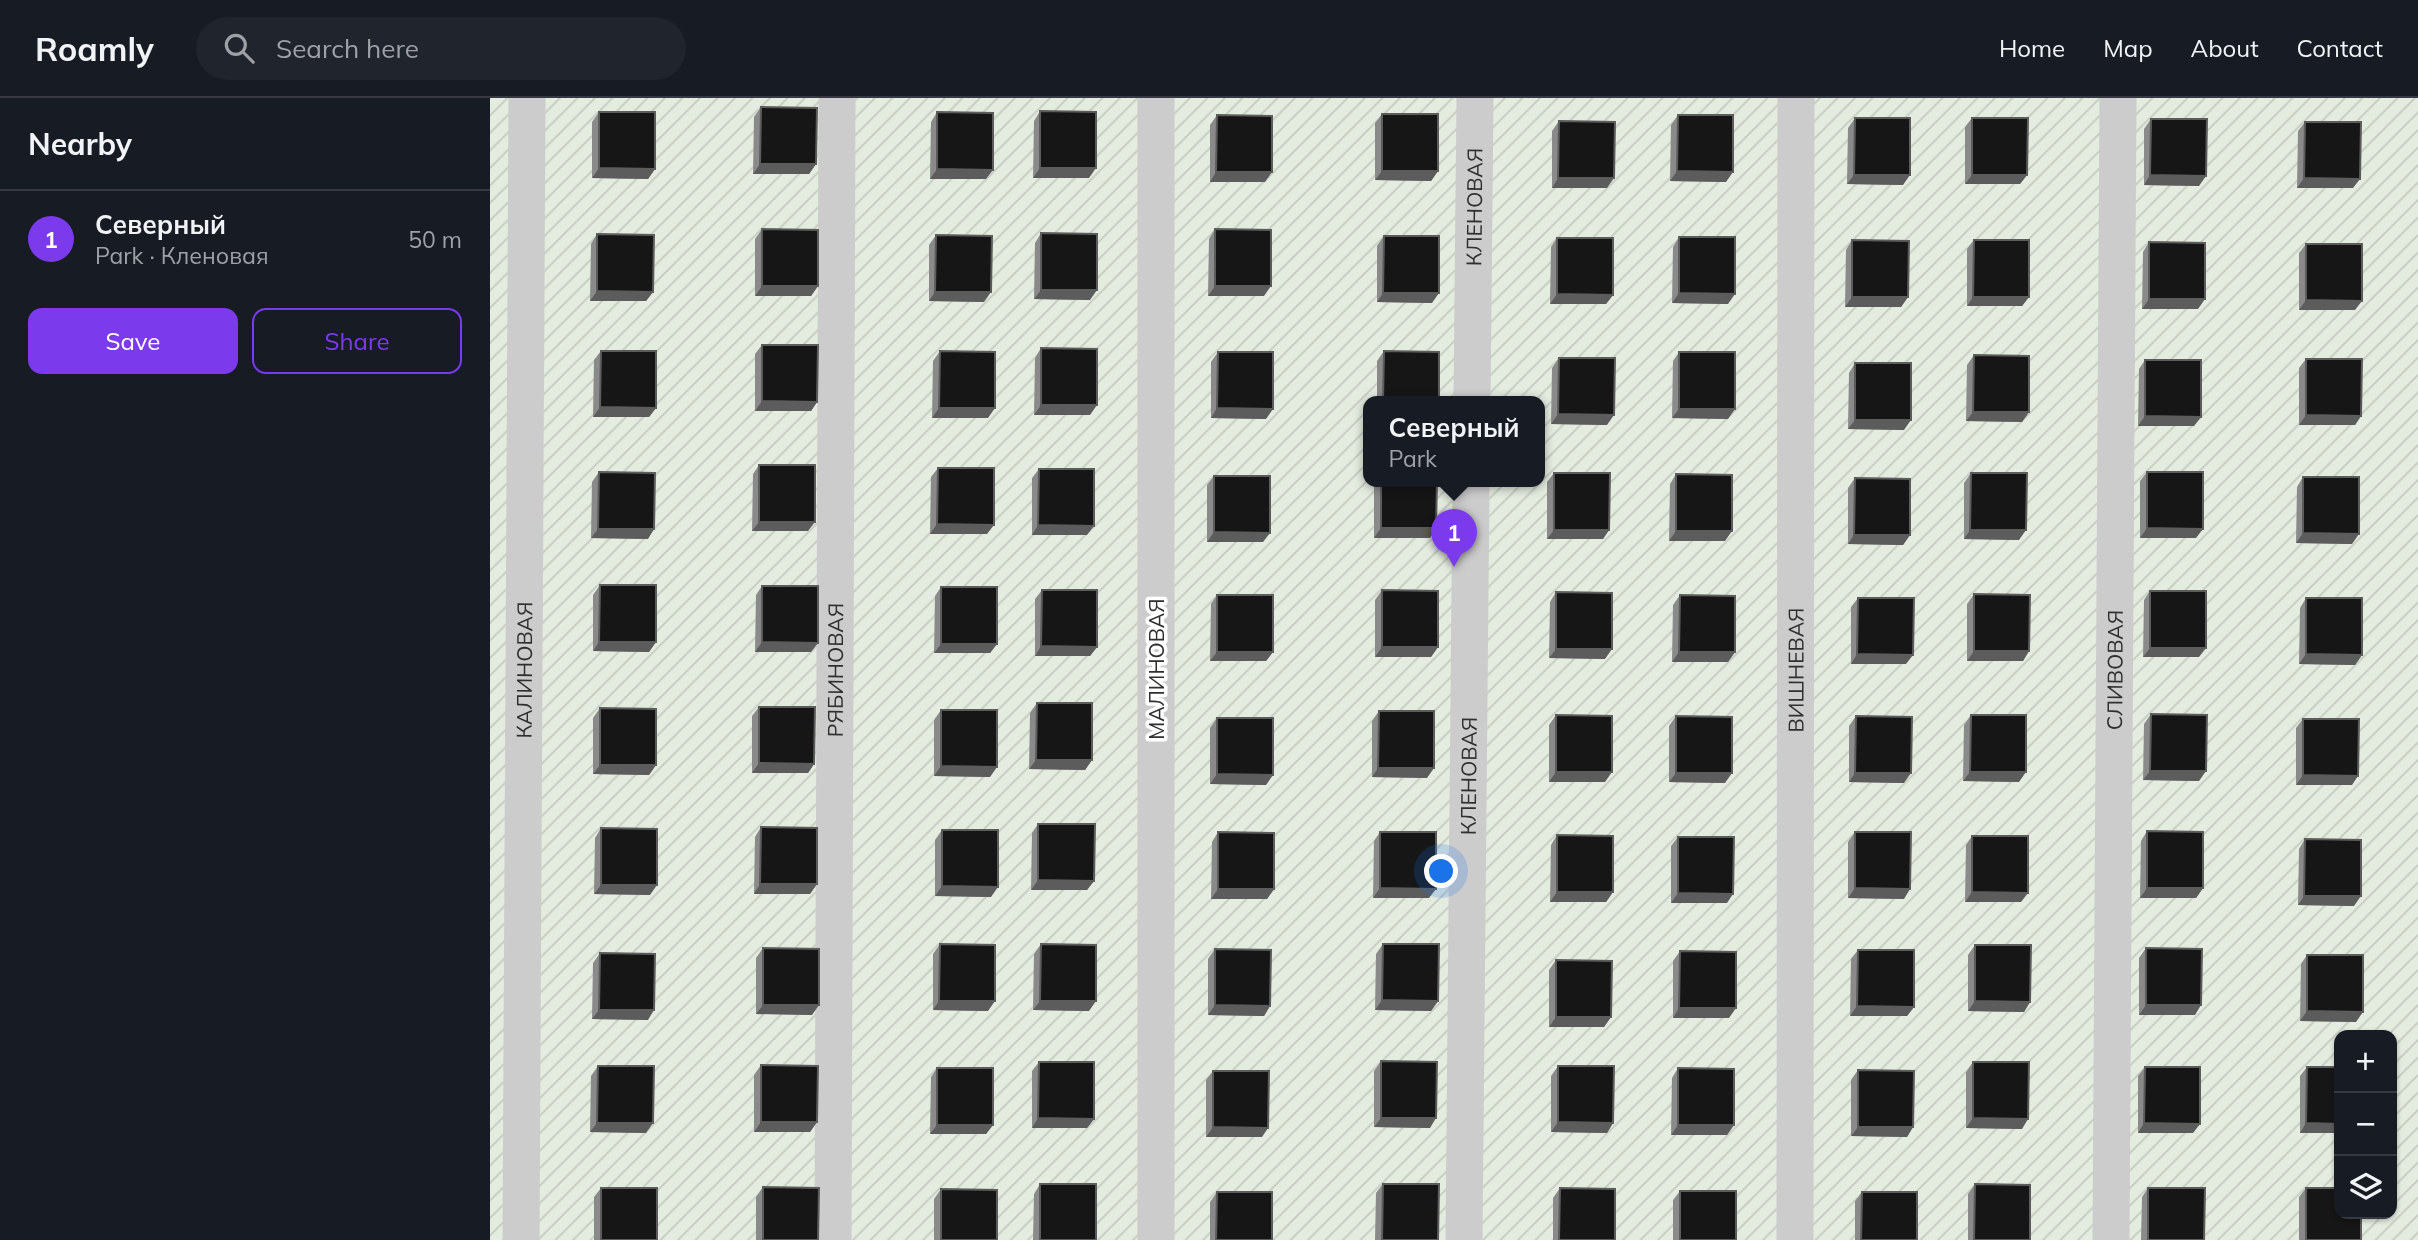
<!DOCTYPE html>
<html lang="en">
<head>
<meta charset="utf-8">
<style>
  body { margin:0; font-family:Mulish,sans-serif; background:#20242c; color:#f1f3f6 }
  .controls { position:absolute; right:21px; bottom:21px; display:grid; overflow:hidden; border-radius:14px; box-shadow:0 2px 5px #0004 }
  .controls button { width:63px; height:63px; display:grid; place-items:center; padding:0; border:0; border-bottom:2px solid #363941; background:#171b24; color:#f1f3f6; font:35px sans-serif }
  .you { position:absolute; left:952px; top:774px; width:24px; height:24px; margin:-18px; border:5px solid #fff; border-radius:50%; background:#1a73e8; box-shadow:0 0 0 10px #1a73e833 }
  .badge { display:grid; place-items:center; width:46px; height:46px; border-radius:50%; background:#7c3aed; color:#fff; font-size:23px; font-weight:700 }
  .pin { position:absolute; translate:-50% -58px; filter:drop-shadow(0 2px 4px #0008) }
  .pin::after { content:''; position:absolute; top:37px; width:24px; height:21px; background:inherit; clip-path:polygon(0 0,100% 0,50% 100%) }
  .popup { position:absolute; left:873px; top:298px; width:182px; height:91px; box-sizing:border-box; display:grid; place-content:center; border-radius:14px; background:#171b24; filter:drop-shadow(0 2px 5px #0005); font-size:23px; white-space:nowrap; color:#9ea1a6 }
  .popup b { font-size:26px; color:#f1f3f6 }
  .popup::after { content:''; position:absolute; left:50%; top:100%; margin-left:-14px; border:14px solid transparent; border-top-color:#171b24 }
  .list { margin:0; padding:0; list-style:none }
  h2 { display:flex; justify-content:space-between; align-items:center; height:91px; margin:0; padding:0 28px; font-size:30px }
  h2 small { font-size:23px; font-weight:400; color:#9ea1a6 }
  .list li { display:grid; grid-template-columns:46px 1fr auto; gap:21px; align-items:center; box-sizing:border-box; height:98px; padding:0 28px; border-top:2px solid #363941 }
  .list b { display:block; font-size:26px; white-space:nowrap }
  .list p { margin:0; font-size:23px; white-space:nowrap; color:#9ea1a6 }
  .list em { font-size:23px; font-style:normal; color:#9ea1a6 }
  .actions { display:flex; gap:14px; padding:21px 28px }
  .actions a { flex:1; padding:16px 0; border:2px solid #7c3aed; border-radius:14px; text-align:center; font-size:24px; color:#7c3aed }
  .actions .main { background:#7c3aed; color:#fff }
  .icon { flex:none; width:38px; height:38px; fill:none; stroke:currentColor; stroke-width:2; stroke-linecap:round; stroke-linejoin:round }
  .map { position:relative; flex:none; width:1928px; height:1142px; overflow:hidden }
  header { display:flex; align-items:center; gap:42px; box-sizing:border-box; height:98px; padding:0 35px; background:#171b24; border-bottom:2px solid #363941 }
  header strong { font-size:33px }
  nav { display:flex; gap:38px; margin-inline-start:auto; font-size:24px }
  .search { width:490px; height:63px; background:#20242c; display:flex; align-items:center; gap:18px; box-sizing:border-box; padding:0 24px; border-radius:38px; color:#9ea1a6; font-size:26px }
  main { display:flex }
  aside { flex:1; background:#171b24 }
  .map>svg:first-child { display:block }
</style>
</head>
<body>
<header>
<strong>Roamly</strong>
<div class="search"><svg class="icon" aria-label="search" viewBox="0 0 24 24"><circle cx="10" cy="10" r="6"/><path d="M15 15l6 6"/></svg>Search here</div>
<nav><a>Home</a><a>Map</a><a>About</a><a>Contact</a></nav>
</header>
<main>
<aside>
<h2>Nearby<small></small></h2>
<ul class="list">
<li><span class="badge">1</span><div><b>Северный</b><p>Park · Кленовая</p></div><em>50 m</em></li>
</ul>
<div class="actions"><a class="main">Save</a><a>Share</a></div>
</aside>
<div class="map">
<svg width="1928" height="1142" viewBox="0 0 1928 1142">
  <defs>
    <pattern id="garden-furrows" width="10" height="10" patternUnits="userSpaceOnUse" patternTransform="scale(1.75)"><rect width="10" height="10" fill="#e4ebdf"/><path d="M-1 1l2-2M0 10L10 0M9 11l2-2" fill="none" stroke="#c4cac0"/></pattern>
  </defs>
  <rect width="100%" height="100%" fill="#fff"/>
  <path fill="url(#garden-furrows)" fill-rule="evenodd" d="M0 0H1928V1142H0ZM878 303H1050V383H878ZM1849 937H1902V1116H1849Z"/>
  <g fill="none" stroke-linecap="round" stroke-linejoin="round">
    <g stroke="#ccc" stroke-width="37">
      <path id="s1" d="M982 303 985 0"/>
      <path id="s2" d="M31 1142 37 0"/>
      <path id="s3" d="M343 1142 347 0"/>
      <path d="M666 1142V0"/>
      <path id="s4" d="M974 1142 981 383"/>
      <path id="s5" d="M1305 1142 1306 0"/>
      <path id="s6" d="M1621 1142 1628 0"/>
    </g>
  </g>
  <path fill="#8a8a8a" d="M271 9 326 66 319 76H263L264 19Z
    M550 13 599 80H543L544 23Z
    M109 14 165 71 158 81 102 80V24Z
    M447 14 496 81H440L441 24Z
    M892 16 948 73 941 83 885 82V25Z
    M727 17 775 84H720V27Z
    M1188 17 1236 84 1180 83 1181 27Z
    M1365 20 1413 87 1357 86 1358 30Z
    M1482 20 1537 77 1530 86H1475V29Z
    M1661 21 1709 88 1654 87V31Z
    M1069 23 1117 90H1062V33Z
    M1815 24 1863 90H1807L1808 33Z
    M272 131 328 188 321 198H265V141Z
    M725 131 774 198H718L719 141Z
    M551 135 600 202 544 201 545 145Z
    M107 136 163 194 156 203H100L101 146Z
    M446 137 494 204 439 203V147Z
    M894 138 942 205 887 204V148Z
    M1189 139 1238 206 1182 205 1183 149Z
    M1067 140 1123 197 1116 206H1060L1061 149Z
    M1362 142 1418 199 1411 209H1355L1356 152Z
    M1484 142 1539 199 1532 208H1477V151Z
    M1659 144 1708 211H1652L1653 154Z
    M1816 146 1865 212H1809V155Z
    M272 247 327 304 321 313H265V256Z
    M551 250 600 317H544L545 260Z
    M111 253 166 310 159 319H103L104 262Z
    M450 253 498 320H442L443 263Z
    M894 253 949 303H887V263Z
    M728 254 776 321 721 320V264Z
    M1189 254 1238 321 1182 320 1183 263Z
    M1484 257 1539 314 1532 324 1476 323 1477 267Z
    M1069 260 1117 327 1061 326 1062 270Z
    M1816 261 1871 318 1865 327H1809V270Z
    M1655 262 1704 328H1648L1649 271Z
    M1365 265 1414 332 1358 331 1359 275Z
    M269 367 318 433H262L263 376Z
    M448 370 497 436H440L441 379Z
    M549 371 597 437H542V380Z
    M109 374 158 441 101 440 102 384Z
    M1657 374 1706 440H1650V383Z
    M1064 375 1119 432 1113 441H1057V384Z
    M1481 375 1529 442 1474 441V385Z
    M1186 376 1235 443H1179L1180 386Z
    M724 378 773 444H717V387Z
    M1813 379 1862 446 1806 445 1807 389Z
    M1365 380 1420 437 1413 447 1358 446V390Z
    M884 383H947L946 430 940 440H884Z
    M110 487 166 544 159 554 103 553V497Z
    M272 488 321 554H265L266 497Z
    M451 489 507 546 500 555H444L445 498Z
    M552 492 607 549 600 558H545V501Z
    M892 492 948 549 941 559H885V502Z
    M1660 493 1709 559H1653L1654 502Z
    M1066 494 1115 561 1059 560 1060 504Z
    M1484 496 1539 553 1533 563H1477V506Z
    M727 497 783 554 776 563H720L721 506Z
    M1190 497 1245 554 1238 564H1182L1183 507Z
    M1368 500 1416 566H1361V509Z
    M1816 500 1872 557 1865 567 1809 566 1810 510Z
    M547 605 602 662 595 672 539 671 540 615Z
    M269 609 324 666 318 675H262V618Z
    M110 610 166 667 159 677 103 676V620Z
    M451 612 500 679 444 678V622Z
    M889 613 937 680 882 679V623Z
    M1661 616 1709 683 1653 682 1654 626Z
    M1066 617 1115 684H1059V627Z
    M1481 617 1529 684 1473 683 1474 627Z
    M1186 618 1235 685 1179 684V628Z
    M1366 618 1414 685 1359 684V628Z
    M727 620 776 687 720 686V630Z
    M1813 621 1862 687H1806V630Z
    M548 726 604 783 597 792H541L542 735Z
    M271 729 327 786 320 796H264L265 739Z
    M111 730 160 797 104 796 105 740Z
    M452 732 501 799 445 798V742Z
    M1657 733 1713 790 1706 800H1650L1651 743Z
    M728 734 784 791 777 801H721L722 744Z
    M890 734 939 800H883L884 743Z
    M1365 734 1414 801 1358 800V744Z
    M1067 737 1123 794 1116 804H1060L1061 747Z
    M1482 738 1531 804H1475L1476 747Z
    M1188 739 1237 805H1181V748Z
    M1815 741 1864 808 1808 807 1809 751Z
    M450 846 498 913 443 912V856Z
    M551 846 599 913 543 912 544 856Z
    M893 846 948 903 941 913 885 912 886 856Z
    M1485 847 1540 904 1534 914 1478 913V857Z
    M273 850 322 917 266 916V860Z
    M1656 850 1705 917H1649V860Z
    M725 851 780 908 774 918 718 917V861Z
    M1368 852 1424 909 1417 918H1360L1361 861Z
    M1190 853 1239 920H1183V863Z
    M110 855 158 922 102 921 103 865Z
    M1817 857 1866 924 1810 923 1811 866Z
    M1066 862 1121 919 1114 929H1059V872Z
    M891 963 940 1030 884 1029V973Z
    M549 964 604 1021 597 1030H542V973Z
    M1483 964 1532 1031 1476 1030V974Z
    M271 967 327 1024 320 1034H264V977Z
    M108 968 156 1035 100 1034 101 978Z
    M1068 968 1123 1025 1117 1035 1061 1034V978Z
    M1655 969 1703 1035H1648V978Z
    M1817 969 1849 1035H1810V978Z
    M447 970 503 1027 496 1036H440L441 979Z
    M1188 970 1244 1027 1237 1037H1181L1182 980Z
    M1368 972 1423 1029 1417 1039 1361 1038V982Z
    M723 973 772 1039H716V982Z
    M550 1086 606 1142H543L544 1096Z
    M893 1086 948 1142H885L886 1095Z
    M1485 1086 1540 1142H1478V1096Z
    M273 1089 328 1142H266V1099Z
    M111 1090 167 1142H104V1099Z
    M1070 1090 1125 1142H1063V1100Z
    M1658 1090 1714 1142H1651L1652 1099Z
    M1816 1090 1871 1142H1809V1099Z
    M451 1091 507 1142H444V1101Z
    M1190 1093 1246 1142H1183V1102Z
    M727 1094 782 1142H720V1104Z
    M1372 1094 1427 1142H1365V1103Z"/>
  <path fill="#5c5c5c" d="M270 66H326L319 76H263Z
    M109 70 165 71 158 81 102 80Z
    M550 70H606L599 80H543Z
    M447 71 503 72 496 81H440Z
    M892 73H948L941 83 885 82Z
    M1187 73 1243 74 1236 84 1180 83Z
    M726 74H782L775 84H720Z
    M1364 77H1420L1413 87 1357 86Z
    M1482 77H1537L1530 86H1475Z
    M1660 77 1716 78 1709 88 1654 87Z
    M1068 80H1124L1117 90H1062Z
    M1814 80 1870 81 1863 90H1807Z
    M272 188H328L321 198H265Z
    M725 188H781L774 198H718Z
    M551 192H607L600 202 544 201Z
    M107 193 163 194 156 203H100Z
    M445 194H501L494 204 439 203Z
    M893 195H949L942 205 887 204Z
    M1189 195 1245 196 1238 206 1182 205Z
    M1067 196 1123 197 1116 206H1060Z
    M1362 199H1418L1411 209H1355Z
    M1483 199H1539L1532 208H1477Z
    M1659 201H1715L1708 211H1652Z
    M1816 202 1872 203 1865 212H1809Z
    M272 303 327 304 321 313H265Z
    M551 307H607L600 317H544Z
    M110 309 166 310 159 319H103Z
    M449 310H505L498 320H442Z
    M727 310 783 311 776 321 721 320Z
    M1189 311H1245L1238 321 1182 320Z
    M1483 314H1539L1532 324 1476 323Z
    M1068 316 1124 317 1117 327 1061 326Z
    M1816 317 1871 318 1865 327H1809Z
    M1655 318 1711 319 1704 328H1648Z
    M1365 322H1421L1414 332 1358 331Z
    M269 424H325L318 433H262Z
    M447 426 504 427 497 436H440Z
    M548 427 604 428 597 437H542Z
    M891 430H946L940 440H884Z
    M1657 430 1713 431 1706 440H1650Z
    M108 431H164L158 441 101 440Z
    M1064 432H1119L1113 441H1057Z
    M1480 432H1536L1529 442 1474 441Z
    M1186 433H1242L1235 443H1179Z
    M724 434 780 435 773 444H717Z
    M1813 435 1869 436 1862 446 1806 445Z
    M1364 437H1420L1413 447 1358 446Z
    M109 544H166L159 554 103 553Z
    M272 544 328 545 321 554H265Z
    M451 546H507L500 555H444Z
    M551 548 607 549 600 558H545Z
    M892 549H948L941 559H885Z
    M1660 550H1716L1709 559H1653Z
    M1066 551H1122L1115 561 1059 560Z
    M1484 553H1539L1533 563H1477Z
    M727 554H783L776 563H720Z
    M1189 554H1245L1238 564H1182Z
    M1367 556 1423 557 1416 566H1361Z
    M1816 556 1872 557 1865 567 1809 566Z
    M546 662H602L595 672 539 671Z
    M269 665 324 666 318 675H262Z
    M110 667H166L159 677 103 676Z
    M451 668 507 669 500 679 444 678Z
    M888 670H944L937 680 882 679Z
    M1660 673H1716L1709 683 1653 682Z
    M1066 674H1122L1115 684H1059Z
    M1480 674H1536L1529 684 1473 683Z
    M1186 675H1242L1235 685 1179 684Z
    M1365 675H1421L1414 685 1359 684Z
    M727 676 783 677 776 687 720 686Z
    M1813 677 1868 678 1862 687H1806Z
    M548 782 604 783 597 792H541Z
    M270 786H327L320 796H264Z
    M111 787H167L160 797 104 796Z
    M452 788 508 789 501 799 445 798Z
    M890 790 946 791 939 800H883Z
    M1365 790 1420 791 1414 801 1358 800Z
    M1657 790H1713L1706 800H1650Z
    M728 791H784L777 801H721Z
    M1067 794H1123L1116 804H1060Z
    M1482 794 1538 795 1531 804H1475Z
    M1188 795 1243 796 1237 805H1181Z
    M1814 798H1871L1864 808 1808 807Z
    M892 902 948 903 941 913 885 912Z
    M449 903H505L498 913 443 912Z
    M550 903H606L599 913 543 912Z
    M1485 903 1540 904 1534 914 1478 913Z
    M273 907H329L322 917 266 916Z
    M725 907 780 908 774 918 718 917Z
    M1656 907H1711L1705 917H1649Z
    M1367 908 1424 909 1417 918H1360Z
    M1189 910H1246L1239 920H1183Z
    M109 912H164L158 922 102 921Z
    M1817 913 1873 914 1866 924 1810 923Z
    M1066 919H1121L1114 929H1059Z
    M548 1020 604 1021 597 1030H542Z
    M891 1020H946L940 1030 884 1029Z
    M1483 1020 1538 1021 1532 1031 1476 1030Z
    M271 1024H327L320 1034H264Z
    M1068 1024 1123 1025 1117 1035 1061 1034Z
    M107 1025H163L156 1035 100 1034Z
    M1654 1025 1710 1026 1703 1035H1648Z
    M1816 1025 1849 1026V1035H1810Z
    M447 1027H503L496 1036H440Z
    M1188 1027H1244L1237 1037H1181Z
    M723 1029 778 1030 772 1039H716Z
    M1368 1029H1423L1417 1039 1361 1038Z"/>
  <path fill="#161616" stroke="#5c5c5c" stroke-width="2" d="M271 9 327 10 326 66H270Z
    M550 13 606 14V70H550Z
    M109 14H165V71L109 70Z
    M447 14 503 15V72L447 71Z
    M892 16H948V73H892Z
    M727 17 782 18V74H726Z
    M1188 17H1243V74L1187 73Z
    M1365 20H1420V77H1364Z
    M1482 20H1538L1537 77H1482Z
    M1661 21H1717L1716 78 1660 77Z
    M1069 23 1125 24 1124 80H1068Z
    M1815 24H1871L1870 81 1814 80Z
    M272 131 328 132V188H272Z
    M725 131 781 132V188H725Z
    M551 135 607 136V192H551Z
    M107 136 164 137 163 194 107 193Z
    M446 137 502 138 501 194H445Z
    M894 138H949V195H893Z
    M1189 139H1245V196L1189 195Z
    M1067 140H1123V197L1067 196Z
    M1362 142 1419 143 1418 199H1362Z
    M1484 142H1539V199H1483Z
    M1659 144 1715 145V201H1659Z
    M1816 146H1872V203L1816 202Z
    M272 247H328L327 304 272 303Z
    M551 250 607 251V307H551Z
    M111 253H166V310L110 309Z
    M450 253 505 254V310H449Z
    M894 253 949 254V303H893Z
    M728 254H783V311L727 310Z
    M1189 254H1245V311H1189Z
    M1484 257 1539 258V314H1483Z
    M1069 260H1125L1124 317 1068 316Z
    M1816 261H1872L1871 318 1816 317Z
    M1655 262H1711V319L1655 318Z
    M1365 265H1421V322H1365Z
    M269 367H325V424H269Z
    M448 370H504V427L447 426Z
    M549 371H604V428L548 427Z
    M109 374 165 375 164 431H108Z
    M1657 374H1713V431L1657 430Z
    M1064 375H1120L1119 432H1064Z
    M1481 375H1537L1536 432H1480Z
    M1186 376 1242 377V433H1186Z
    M724 378H780V435L724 434Z
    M1813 379H1869V436L1813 435Z
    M1365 380 1420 381V437H1364Z
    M891 383H947L946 430H891Z
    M110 487H166V544H109Z
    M272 488H328V545L272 544Z
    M451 489H507V546H451Z
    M552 492H607V549L551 548Z
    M892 492 948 493V549H892Z
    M1660 493H1716V550H1660Z
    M1066 494 1122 495V551H1066Z
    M1484 496 1540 497 1539 553H1484Z
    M727 497H783V554H727Z
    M1190 497 1245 498V554H1189Z
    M1368 500H1424L1423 557 1367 556Z
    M1816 500H1872V557L1816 556Z
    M547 605H602V662H546Z
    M269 609H325L324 666 269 665Z
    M110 610 166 611V667H110Z
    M451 612H507V669L451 668Z
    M889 613H944V670H888Z
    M1661 616 1717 617 1716 673H1660Z
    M1066 617 1122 618V674H1066Z
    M1481 617H1536V674H1480Z
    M1186 618 1242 619V675H1186Z
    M1366 618 1422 619 1421 675H1365Z
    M727 620H783V677L727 676Z
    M1813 621H1869L1868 678 1813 677Z
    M548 726H605L604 783 548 782Z
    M271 729 327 730V786H270Z
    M111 730 167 731V787H111Z
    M452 732H508V789L452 788Z
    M1657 733 1713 734V790H1657Z
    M728 734 784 735V791H728Z
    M890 734H946V791L890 790Z
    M1365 734H1421L1420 791 1365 790Z
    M1067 737 1123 738V794H1067Z
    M1482 738H1538V795L1482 794Z
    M1188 739H1244L1243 796 1188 795Z
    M1815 741 1871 742V798H1814Z
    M450 846 505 847V903H449Z
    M551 846 606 847V903H550Z
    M893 846H949L948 903 892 902Z
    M1485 847H1541L1540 904 1485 903Z
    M273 850 329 851V907H273Z
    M1656 850 1712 851 1711 907H1656Z
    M725 851 781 852 780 908 725 907Z
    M1368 852H1424V909L1367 908Z
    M1190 853 1246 854V910H1189Z
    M110 855 165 856 164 912H109Z
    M1817 857H1873V914L1817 913Z
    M1066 862 1122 863 1121 919H1066Z
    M891 963 947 964 946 1020H891Z
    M549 964H604V1021L548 1020Z
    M1483 964H1539L1538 1021 1483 1020Z
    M271 967 328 968 327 1024H271Z
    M108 968H164L163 1025H107Z
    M1068 968H1124L1123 1025 1068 1024Z
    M1655 969H1710V1026L1654 1025Z
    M1817 969H1849V1026L1816 1025Z
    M447 970H503V1027H447Z
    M1188 970 1244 971V1027H1188Z
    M1368 972 1424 973 1423 1029H1368Z
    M723 973H779L778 1030 723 1029Z
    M550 1086H606V1142H550Z
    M893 1086H949L948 1142H892Z
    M1485 1086 1540 1087V1142H1484Z
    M273 1089 329 1090 328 1142H273Z
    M111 1090H167V1142H111Z
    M1070 1090 1125 1091V1142H1069Z
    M1658 1090H1715L1714 1142H1658Z
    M1816 1090H1849V1116H1871V1142H1816Z
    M451 1091 507 1092V1142H451Z
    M1190 1093H1246V1142H1190Z
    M727 1094H782V1142H726Z
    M1372 1094H1427V1142H1371Z"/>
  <g text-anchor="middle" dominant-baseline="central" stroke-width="7" stroke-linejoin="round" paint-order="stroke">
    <g font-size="21" fill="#2f2f2f" stroke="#fff">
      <text stroke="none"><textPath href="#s1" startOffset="194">КЛЕНОВАЯ</textPath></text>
      <text stroke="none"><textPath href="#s2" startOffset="570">КАЛИНОВАЯ</textPath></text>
      <text stroke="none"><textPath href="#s3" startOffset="570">РЯБИНОВАЯ</textPath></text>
      <text transform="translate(666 571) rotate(-90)">МАЛИНОВАЯ</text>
      <text stroke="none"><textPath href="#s5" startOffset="570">ВИШНЕВАЯ</textPath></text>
      <text stroke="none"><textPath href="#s6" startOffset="570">СЛИВОВАЯ</textPath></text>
      <text stroke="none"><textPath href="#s4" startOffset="464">КЛЕНОВАЯ</textPath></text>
    </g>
  </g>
</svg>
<div class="controls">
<button>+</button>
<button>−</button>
<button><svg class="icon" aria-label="layers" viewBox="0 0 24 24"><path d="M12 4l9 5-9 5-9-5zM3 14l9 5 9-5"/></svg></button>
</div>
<div class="you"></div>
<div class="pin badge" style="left:964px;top:469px">1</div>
<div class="popup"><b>Северный</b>Park</div>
</div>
</main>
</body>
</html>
